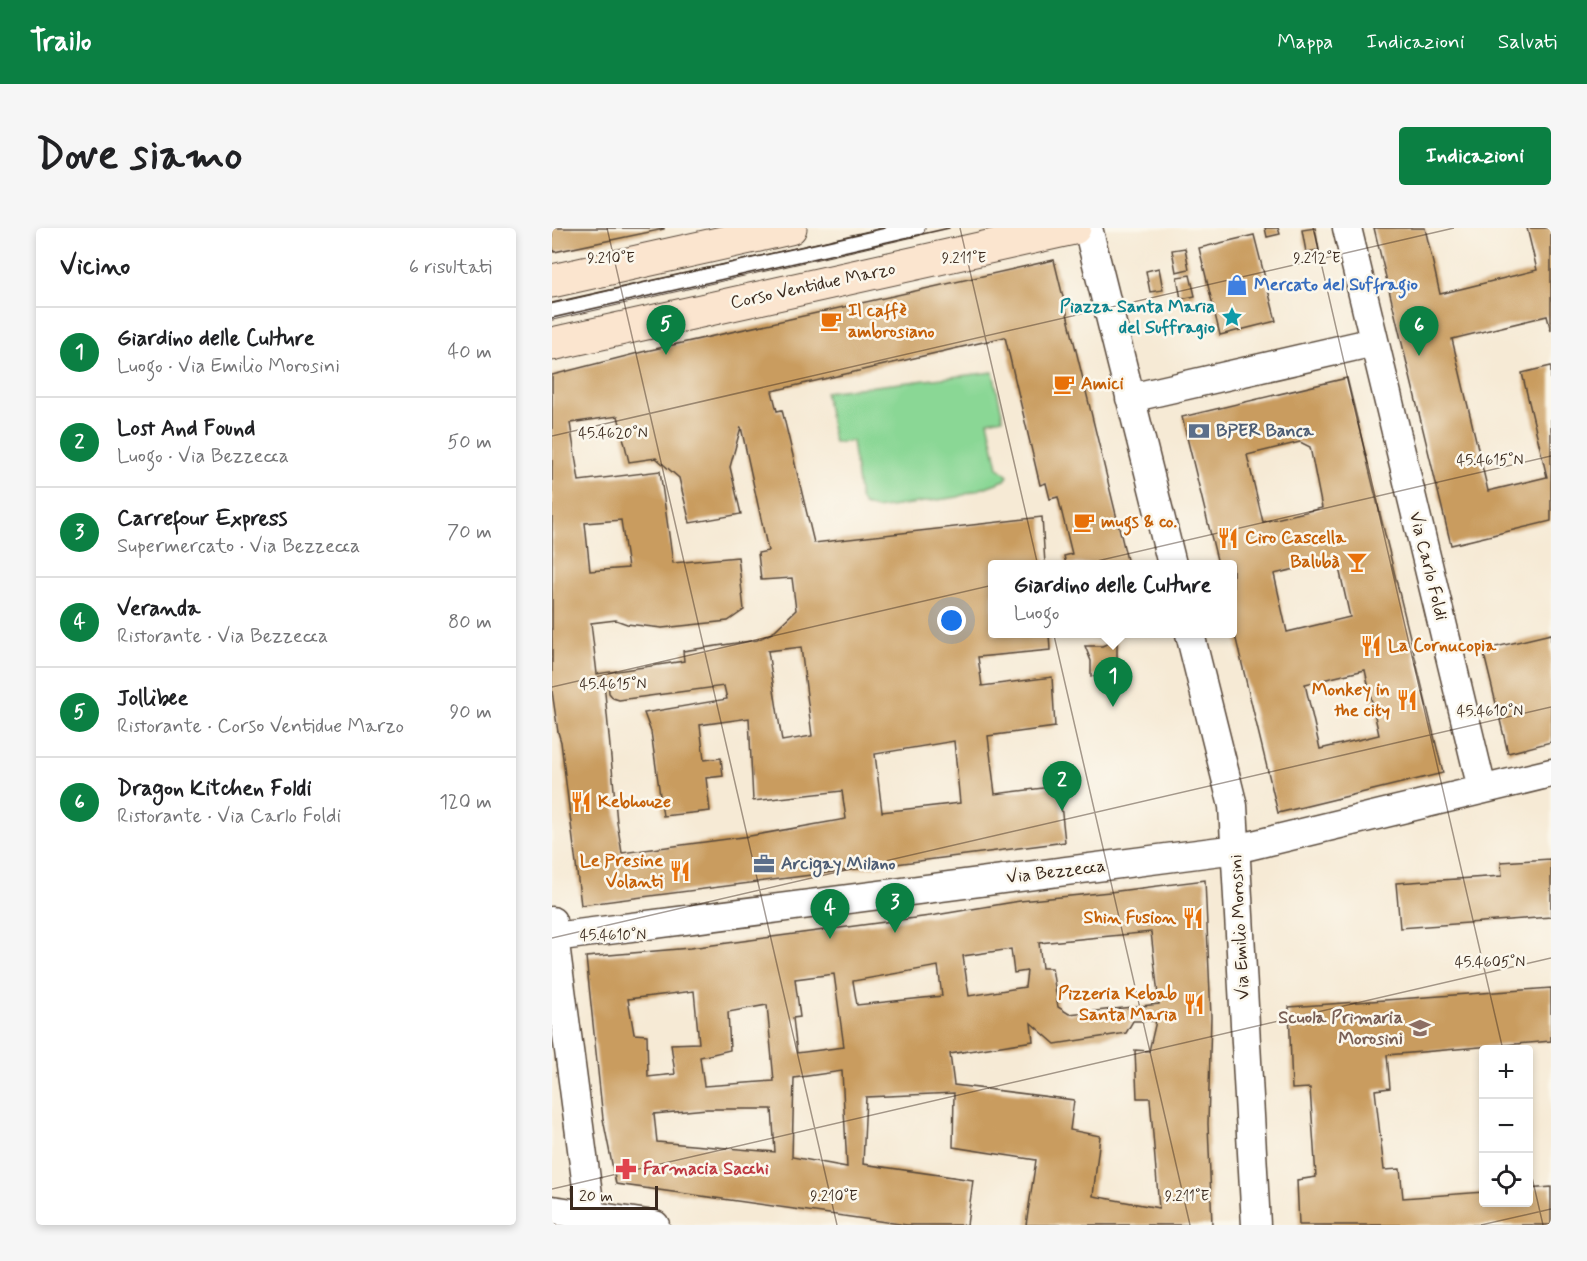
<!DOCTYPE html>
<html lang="it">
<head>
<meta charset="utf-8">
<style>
  body { margin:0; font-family:Mynerve,sans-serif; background:#f6f6f6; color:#202124 }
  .controls { position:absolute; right:18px; bottom:18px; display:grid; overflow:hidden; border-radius:6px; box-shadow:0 3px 9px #0003 }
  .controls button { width:54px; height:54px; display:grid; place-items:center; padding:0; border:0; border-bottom:2px solid #e0e0e0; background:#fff; color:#202124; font:30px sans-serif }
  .scale { position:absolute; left:18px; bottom:15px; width:88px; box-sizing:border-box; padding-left:6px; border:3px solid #3b2a1e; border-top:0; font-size:16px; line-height:21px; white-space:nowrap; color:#3b2a1e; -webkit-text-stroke:4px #fbf7ec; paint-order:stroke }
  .you { position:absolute; left:400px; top:393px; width:21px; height:21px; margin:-15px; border:4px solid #fff; border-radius:50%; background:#1a73e8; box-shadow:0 0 0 9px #1a73e833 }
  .badge { display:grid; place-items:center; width:39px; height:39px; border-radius:50%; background:#0b8043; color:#fff; font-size:20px; font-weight:700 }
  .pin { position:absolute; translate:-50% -50px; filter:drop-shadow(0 2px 3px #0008) }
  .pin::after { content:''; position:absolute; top:32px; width:21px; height:18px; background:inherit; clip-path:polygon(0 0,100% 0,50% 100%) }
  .popup { position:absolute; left:436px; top:332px; width:249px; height:78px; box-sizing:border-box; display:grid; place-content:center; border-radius:6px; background:#fff; filter:drop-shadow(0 2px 4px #0005); font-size:20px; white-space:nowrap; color:#757577 }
  .popup b { font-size:22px; color:#202124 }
  .popup::after { content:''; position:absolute; left:50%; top:100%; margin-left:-12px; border:12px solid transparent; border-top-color:#fff }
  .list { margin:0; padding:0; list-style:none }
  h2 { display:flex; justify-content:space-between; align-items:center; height:78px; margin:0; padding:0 24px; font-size:26px }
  h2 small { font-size:20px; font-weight:400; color:#757577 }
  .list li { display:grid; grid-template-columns:39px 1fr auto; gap:18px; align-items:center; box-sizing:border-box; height:90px; padding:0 24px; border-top:2px solid #e0e0e0 }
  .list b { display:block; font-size:22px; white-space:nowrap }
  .list p { margin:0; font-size:20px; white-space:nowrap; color:#757577 }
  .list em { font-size:20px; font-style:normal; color:#757577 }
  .icon { flex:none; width:33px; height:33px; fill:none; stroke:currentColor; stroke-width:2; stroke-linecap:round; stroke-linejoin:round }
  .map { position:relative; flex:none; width:999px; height:997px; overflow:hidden; border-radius:6px }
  header { display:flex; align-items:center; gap:36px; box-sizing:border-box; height:84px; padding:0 30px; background:#0b8043; color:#fff }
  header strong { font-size:28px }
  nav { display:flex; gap:33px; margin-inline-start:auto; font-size:21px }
  .intro { display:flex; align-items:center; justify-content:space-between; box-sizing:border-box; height:144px; padding:0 36px }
  h1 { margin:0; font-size:42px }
  .button { padding:15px 27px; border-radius:6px; background:#0b8043; color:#fff; font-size:21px; font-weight:700 }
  main { display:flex; gap:36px; padding:0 36px }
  aside { flex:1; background:#fff; border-radius:6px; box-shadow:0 3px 9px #0003 }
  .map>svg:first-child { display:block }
</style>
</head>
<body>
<header>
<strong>Trailo</strong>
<nav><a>Mappa</a><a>Indicazioni</a><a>Salvati</a></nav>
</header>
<div class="intro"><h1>Dove siamo</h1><a class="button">Indicazioni</a></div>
<main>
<aside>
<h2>Vicino<small>6 risultati</small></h2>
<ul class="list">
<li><span class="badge">1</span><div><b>Giardino delle Culture</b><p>Luogo · Via Emilio Morosini</p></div><em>40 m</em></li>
<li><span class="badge">2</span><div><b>Lost And Found</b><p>Luogo · Via Bezzecca</p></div><em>50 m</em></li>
<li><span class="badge">3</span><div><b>Carrefour Express</b><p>Supermercato · Via Bezzecca</p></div><em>70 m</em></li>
<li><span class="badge">4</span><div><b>Veranda</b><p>Ristorante · Via Bezzecca</p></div><em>80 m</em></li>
<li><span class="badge">5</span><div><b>Jollibee</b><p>Ristorante · Corso Ventidue Marzo</p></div><em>90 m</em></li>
<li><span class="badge">6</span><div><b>Dragon Kitchen Foldi</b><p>Ristorante · Via Carlo Foldi</p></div><em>120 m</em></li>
</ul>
</aside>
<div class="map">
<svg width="999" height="997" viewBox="0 0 999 997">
  <rect width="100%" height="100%" fill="#fbf7ec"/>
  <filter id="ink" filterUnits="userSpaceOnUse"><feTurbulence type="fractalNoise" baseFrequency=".0167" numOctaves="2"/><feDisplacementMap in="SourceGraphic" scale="12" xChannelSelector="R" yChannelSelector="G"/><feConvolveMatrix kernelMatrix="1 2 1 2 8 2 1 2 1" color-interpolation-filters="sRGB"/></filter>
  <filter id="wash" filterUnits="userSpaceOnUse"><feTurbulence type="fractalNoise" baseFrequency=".008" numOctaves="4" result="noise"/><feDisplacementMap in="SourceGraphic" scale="24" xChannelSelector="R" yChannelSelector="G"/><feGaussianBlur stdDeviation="1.35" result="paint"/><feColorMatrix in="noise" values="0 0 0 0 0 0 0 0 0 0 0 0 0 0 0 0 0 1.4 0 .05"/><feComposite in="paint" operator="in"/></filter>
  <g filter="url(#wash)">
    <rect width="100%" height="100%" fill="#f6ead5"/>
    <path fill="#8ad795" stroke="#62805a" stroke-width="1.5" d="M441 144 451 190 436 193 446 239 456 248 453 252 406 269 324 281 312 277 308 271 300 213 282 215 273 164Z"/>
    <g id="blocks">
      <path fill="#c99c5f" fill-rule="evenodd" d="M0 0H112V1L2 24 0 17Z
        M713 0H726L728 6 715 9Z
        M763 0 767 22 754 24 750 2Z
        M822 0H873L888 66 985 42 975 0H999V103L995 88 900 111 936 263 995 249 970 145 999 138V293L899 317Z
        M702 7 724 93 668 107 647 20Z
        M633 20 637 41 624 44 620 22Z
        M502 32 576 336H514L512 328 520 326 506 269 498 271 494 255 488 257 453 109 220 163 225 183 230 182 262 315 490 289 493 336H441V406H497L498 422 426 429 430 458 500 449 503 499 436 508 443 566 507 558 513 614 29 677 9 514 6 504 0 463V147L94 123ZM66 188 77 234 104 230 127 250 138 295 189 286 178 239 189 199 216 323 206 325 209 352 240 350 244 382 220 405 205 412 131 423 132 433 45 446 39 395 64 392 75 396 110 400 176 393 192 382 186 329 121 335 108 243 27 253 18 195ZM69 292 76 340 38 343 33 295ZM249 419 260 508 230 513 216 423ZM56 453 57 465 61 470 67 472 172 458 175 471 92 485 99 504 111 588 158 583 154 550 171 548 169 530 152 532 148 497 197 490 201 573 290 563 294 591 198 608 70 625 65 594 52 454ZM402 513 408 575 330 584 323 526Z
        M607 40 611 62 598 64 594 43Z
        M638 47 643 68 629 71 625 49Z
        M795 150 891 545 726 585 681 399V336H666L630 189ZM748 214 758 219 770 280 711 294 695 227ZM785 331 798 389 735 404 722 346ZM813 442 827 507 768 521 753 456Z
        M999 406V514L956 525 931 422Z
        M565 412V428L571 443H555L539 449V433L533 418H550Z
        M999 631V689L848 700 844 655 950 648 949 634Z
        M653 652 659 789 656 896 660 997H474L484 932 401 919 402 865 314 869 311 936 421 952 415 997H355L64 956 51 891 34 729 138 720 378 688 468 673 558 664ZM599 704 607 776 517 786 506 779 500 740H490L487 715ZM459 721 462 745 475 743 473 759 417 768 411 728ZM386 738 390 768 305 777 301 753ZM282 746 292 819 245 825 241 790 248 789 243 751ZM142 763 147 815 119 816 123 846 96 849 95 807 82 806 76 771ZM215 777 222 853 152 858 148 829 178 822 176 784ZM581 793H604L597 823 583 822 585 870H598L607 980 541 968 548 908 518 902 522 872 402 857 398 826 481 813 479 795 503 816 574 805ZM290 843 295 939 240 929 242 850ZM155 881H220L223 924 105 914 102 886Z
        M999 760V813L835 827 838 860 823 862 832 942 848 941 851 970 932 964V975H976V961L999 959V997H747L745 952 764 949 758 860 740 861 737 779Z"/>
    </g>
  </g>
  <g filter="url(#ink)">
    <use href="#blocks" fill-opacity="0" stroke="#574739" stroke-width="1.5"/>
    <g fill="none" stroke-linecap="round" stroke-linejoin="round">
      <defs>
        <path id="service" d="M0 84 365 0"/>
        <path id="minor" d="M536 0 620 336
          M795 0 930 561
          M578 170 822 114
          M638 406 681 578 704 997
          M0 693 40 997
          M2 709 684 621 999 545
          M0 982 103 997"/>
        <path id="secondary" d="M0 53 238 0
          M0 116 522 0"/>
      </defs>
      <use href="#service" stroke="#574739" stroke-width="17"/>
      <use href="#minor" stroke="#574739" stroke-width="31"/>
      <use href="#secondary" stroke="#574739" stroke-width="35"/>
      <use href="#service" stroke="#fff" stroke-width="15"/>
      <use href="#minor" stroke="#fff" stroke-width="28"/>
      <use href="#secondary" stroke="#fbe5cf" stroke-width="33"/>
      <path stroke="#3b2a1e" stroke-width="1.5" d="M0 75 333 0
        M0 90 397 0"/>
    </g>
  </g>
  <path fill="none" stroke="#3b2a1e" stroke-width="1.5" stroke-opacity="0.45" d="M55 0 285 997M408 0 638 997M761 0 951 822M0 208 902 0M0 459 999 228M0 710 999 479M976 932 991 997M0 961 999 730M929 997 999 981"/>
  <defs>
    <symbol id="shop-bare" viewBox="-9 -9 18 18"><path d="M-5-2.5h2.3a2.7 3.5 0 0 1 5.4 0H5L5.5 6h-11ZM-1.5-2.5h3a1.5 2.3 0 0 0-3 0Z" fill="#3f7fe0" stroke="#fbf7ec" stroke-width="2.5" paint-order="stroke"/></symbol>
    <symbol id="sight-bare" viewBox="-9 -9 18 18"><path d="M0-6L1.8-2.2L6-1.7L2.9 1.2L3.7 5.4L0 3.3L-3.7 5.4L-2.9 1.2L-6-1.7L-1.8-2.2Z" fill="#0f9aa8" stroke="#fbf7ec" stroke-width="2.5" paint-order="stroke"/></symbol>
    <symbol id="cafe-bare" viewBox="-9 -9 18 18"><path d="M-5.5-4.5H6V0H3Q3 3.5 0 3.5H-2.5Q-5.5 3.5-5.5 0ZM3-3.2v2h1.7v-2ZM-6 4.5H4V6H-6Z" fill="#e8710a" stroke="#fbf7ec" stroke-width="2.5" paint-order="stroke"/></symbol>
    <symbol id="bank-bare" viewBox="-9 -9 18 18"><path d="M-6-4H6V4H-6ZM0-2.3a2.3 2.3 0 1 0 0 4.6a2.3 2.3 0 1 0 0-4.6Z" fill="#5c6f8a" stroke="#fbf7ec" stroke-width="2.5" paint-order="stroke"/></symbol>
    <symbol id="restaurant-bare" viewBox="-9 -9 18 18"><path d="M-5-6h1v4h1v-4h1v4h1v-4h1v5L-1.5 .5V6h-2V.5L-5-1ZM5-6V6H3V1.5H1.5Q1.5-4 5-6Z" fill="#e8710a" stroke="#fbf7ec" stroke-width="2.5" paint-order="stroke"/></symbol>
    <symbol id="bar-bare" viewBox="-9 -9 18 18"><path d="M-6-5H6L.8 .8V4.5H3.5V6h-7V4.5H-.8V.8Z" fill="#e8710a" stroke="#fbf7ec" stroke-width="2.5" paint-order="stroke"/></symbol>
    <symbol id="office-bare" viewBox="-9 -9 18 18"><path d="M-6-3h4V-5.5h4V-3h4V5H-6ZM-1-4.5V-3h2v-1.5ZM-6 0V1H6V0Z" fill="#5c6f8a" stroke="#fbf7ec" stroke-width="2.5" paint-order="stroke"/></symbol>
    <symbol id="school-bare" viewBox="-9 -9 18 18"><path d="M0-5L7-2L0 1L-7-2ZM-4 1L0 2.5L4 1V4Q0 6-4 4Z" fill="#8d6e63" stroke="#fbf7ec" stroke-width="2.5" paint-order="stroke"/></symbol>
    <symbol id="pharmacy-bare" viewBox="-9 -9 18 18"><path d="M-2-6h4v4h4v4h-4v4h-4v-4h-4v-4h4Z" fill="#e0444e" stroke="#fbf7ec" stroke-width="2.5" paint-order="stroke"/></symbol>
  </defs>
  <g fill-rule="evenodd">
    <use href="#shop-bare" x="670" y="42" width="30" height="30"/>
    <use href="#sight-bare" x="665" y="74" width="30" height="30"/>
    <use href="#cafe-bare" x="264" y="78" width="30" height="30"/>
    <use href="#cafe-bare" x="497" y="141" width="30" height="30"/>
    <use href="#bank-bare" x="632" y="188" width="30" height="30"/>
    <use href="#cafe-bare" x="517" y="279" width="30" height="30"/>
    <use href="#restaurant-bare" x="661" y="295" width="30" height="30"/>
    <use href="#bar-bare" x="790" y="319" width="30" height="30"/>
    <use href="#restaurant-bare" x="804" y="403" width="30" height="30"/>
    <use href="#restaurant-bare" x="840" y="457" width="30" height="30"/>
    <use href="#restaurant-bare" x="14" y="559" width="30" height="30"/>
    <use href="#office-bare" x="197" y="621" width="30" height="30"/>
    <use href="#restaurant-bare" x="113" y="628" width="30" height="30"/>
    <use href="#restaurant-bare" x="626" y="675" width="30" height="30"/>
    <use href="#restaurant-bare" x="627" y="761" width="30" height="30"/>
    <use href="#school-bare" x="853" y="785" width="30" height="30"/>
    <use href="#pharmacy-bare" x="59" y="926" width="30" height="30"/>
  </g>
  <g text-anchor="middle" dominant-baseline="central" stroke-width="5" stroke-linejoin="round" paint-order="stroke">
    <g font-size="18" font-weight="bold" fill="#366cbe" stroke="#fbf7ec" text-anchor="start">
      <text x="702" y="57">Mercato del Suffragio</text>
    </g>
    <g font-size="18" fill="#3b2a1e" stroke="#fbf7ec">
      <text transform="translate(261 58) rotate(-12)">Corso Ventidue Marzo</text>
      <text transform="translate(876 338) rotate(76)">Via Carlo Foldi</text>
      <text transform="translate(504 644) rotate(-7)">Via Bezzecca</text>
      <text transform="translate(688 699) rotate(-93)">Via Emilio Morosini</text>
    </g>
    <g font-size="18" font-weight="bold" fill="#0d838f" stroke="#fbf7ec" text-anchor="end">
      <text x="663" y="79">Piazza Santa Maria<tspan x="663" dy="21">del Suffragio</tspan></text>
    </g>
    <g font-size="18" font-weight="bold" fill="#c56008" stroke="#fbf7ec" text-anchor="start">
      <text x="296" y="83">Il caffè<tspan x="296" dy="21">ambrosiano</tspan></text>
      <text x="529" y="156">Amici</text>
      <text x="549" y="294">mugs &amp; co.</text>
      <text x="693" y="310">Ciro Cascella</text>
      <text x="788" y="334" text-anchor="end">Balubà</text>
      <text x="836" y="418">La Cornucopia</text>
      <text x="838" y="462" text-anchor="end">Monkey in<tspan x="838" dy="21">the city</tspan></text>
      <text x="46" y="574">Kebhouze</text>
      <text x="111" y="633" text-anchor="end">Le Presine<tspan x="111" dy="21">Volanti</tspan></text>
      <text x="624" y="690" text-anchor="end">Shin Fusion</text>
      <text x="625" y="766" text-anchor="end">Pizzeria Kebab<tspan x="625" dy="21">Santa Maria</tspan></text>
    </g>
    <g font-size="18" font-weight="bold" fill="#4e5e75" stroke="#fbf7ec" text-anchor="start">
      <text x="664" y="203">BPER Banca</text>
      <text x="229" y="636">Arcigay Milano</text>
    </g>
    <g font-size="18" font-weight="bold" fill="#785e54" stroke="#fbf7ec" text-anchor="end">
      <text x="851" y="790">Scuola Primaria<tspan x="851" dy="21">Morosini</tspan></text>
    </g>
    <g font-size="18" font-weight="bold" fill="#be3a42" stroke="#fbf7ec" text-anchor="start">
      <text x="91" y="941">Farmacia Sacchi</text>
    </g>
  </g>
  <g font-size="15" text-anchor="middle" fill="#3b2a1e" stroke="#fbf7ec" stroke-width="5" stroke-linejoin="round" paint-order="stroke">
    <text x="59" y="35">9.210°E</text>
    <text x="412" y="35">9.211°E</text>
    <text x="765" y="35">9.212°E</text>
    <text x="61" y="210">45.4620°N</text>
    <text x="938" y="237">45.4615°N</text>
    <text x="61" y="461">45.4615°N</text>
    <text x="938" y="488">45.4610°N</text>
    <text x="61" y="712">45.4610°N</text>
    <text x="938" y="739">45.4605°N</text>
    <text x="282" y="973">9.210°E</text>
    <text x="635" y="973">9.211°E</text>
  </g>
</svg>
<div class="controls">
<button>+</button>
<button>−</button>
<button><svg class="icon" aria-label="locate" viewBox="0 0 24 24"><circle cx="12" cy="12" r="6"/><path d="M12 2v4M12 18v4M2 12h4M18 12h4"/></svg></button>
</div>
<div class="scale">20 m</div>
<div class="you"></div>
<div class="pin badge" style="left:561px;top:479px">1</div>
<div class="popup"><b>Giardino delle Culture</b>Luogo</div>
<div class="pin badge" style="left:510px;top:583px">2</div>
<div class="pin badge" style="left:343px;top:705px">3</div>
<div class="pin badge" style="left:278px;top:711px">4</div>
<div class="pin badge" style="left:114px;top:127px">5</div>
<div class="pin badge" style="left:867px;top:128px">6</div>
</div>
</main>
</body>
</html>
